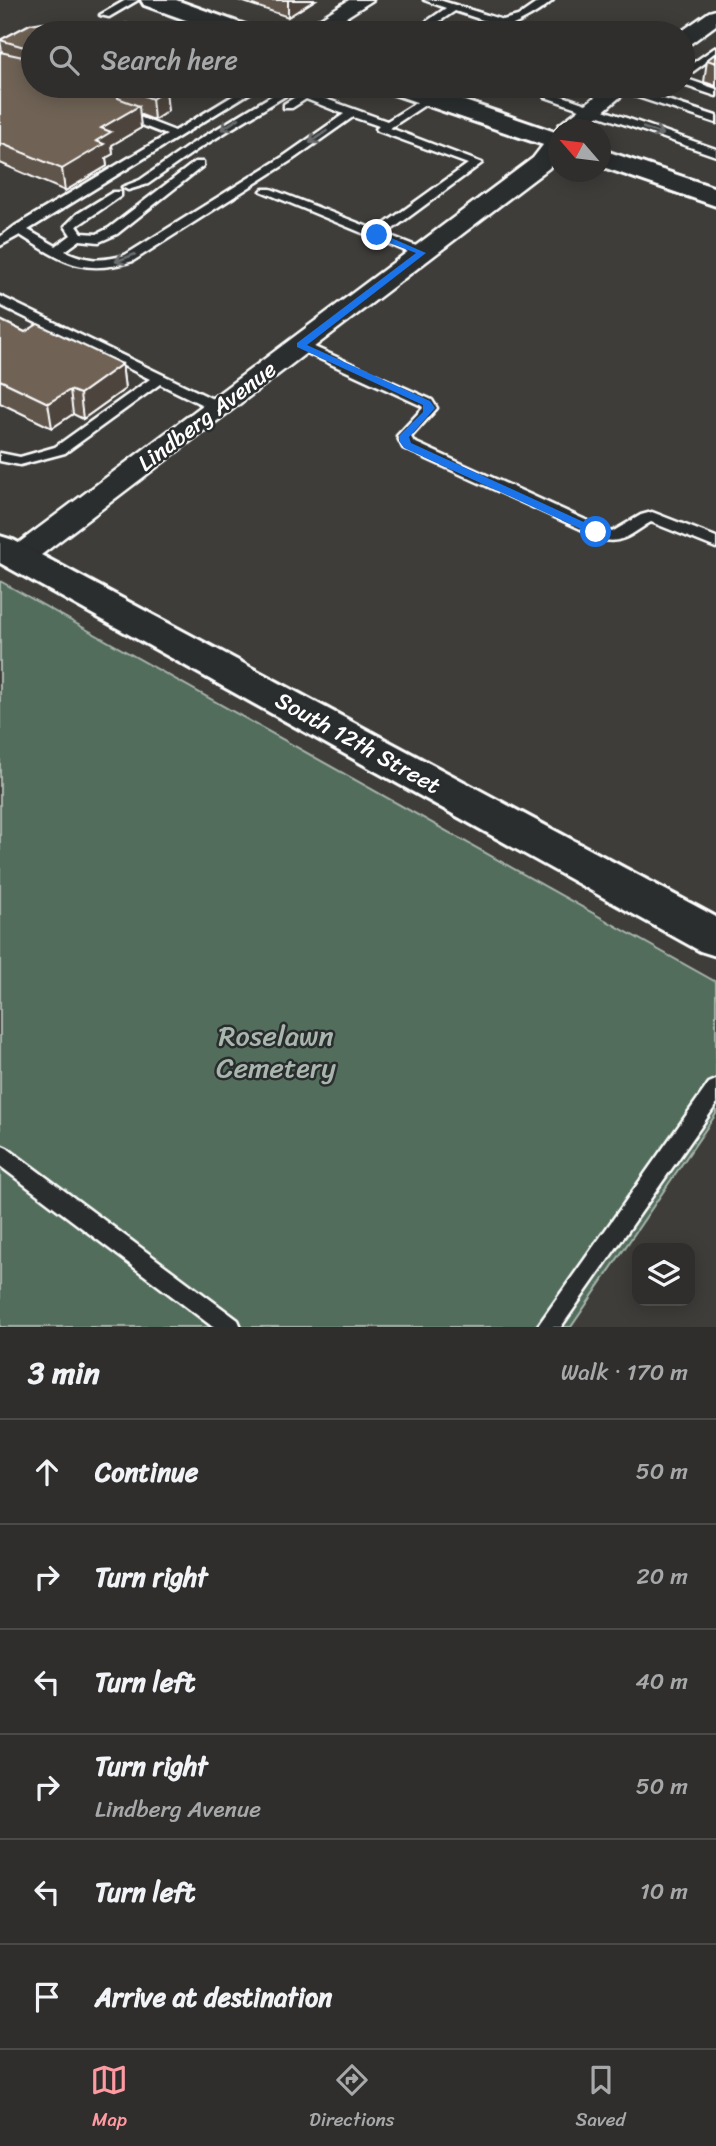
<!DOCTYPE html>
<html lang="en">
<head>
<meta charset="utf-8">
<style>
  body { margin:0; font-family:Sriracha,sans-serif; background:#373634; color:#f1f3f6 }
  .controls { position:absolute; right:21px; bottom:21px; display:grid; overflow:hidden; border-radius:14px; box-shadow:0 4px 18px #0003 }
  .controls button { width:63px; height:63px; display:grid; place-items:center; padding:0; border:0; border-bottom:2px solid #4a4a48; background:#2f2e2c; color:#f1f3f6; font:35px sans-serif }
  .compass { position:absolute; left:548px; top:119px; width:63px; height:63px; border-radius:50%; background:#2f2e2c; box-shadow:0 4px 18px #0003; rotate:298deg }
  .stop { position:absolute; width:21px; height:21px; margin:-16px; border:5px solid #1a73e8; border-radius:50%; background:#fff }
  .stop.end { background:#1a73e8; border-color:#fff; box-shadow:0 2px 7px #0008 }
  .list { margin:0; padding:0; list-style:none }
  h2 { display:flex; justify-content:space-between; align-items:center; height:91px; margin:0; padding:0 28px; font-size:30px }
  h2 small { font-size:23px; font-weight:400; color:#a7a8a9 }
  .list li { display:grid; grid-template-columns:46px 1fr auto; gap:21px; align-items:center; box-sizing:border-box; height:105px; padding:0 28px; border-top:2px solid #4a4a48 }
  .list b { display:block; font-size:26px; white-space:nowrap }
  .list p { margin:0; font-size:23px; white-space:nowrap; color:#a7a8a9 }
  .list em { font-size:23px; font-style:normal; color:#a7a8a9 }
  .icon { flex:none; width:38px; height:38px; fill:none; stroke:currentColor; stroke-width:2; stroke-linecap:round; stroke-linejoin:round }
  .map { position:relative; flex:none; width:716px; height:1327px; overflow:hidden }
  .search { position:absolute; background:#2f2e2c; box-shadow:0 4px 18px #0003; left:21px; right:21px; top:21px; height:77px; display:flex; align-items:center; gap:18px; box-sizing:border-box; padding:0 24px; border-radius:38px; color:#a7a8a9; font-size:26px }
  .sheet { height:721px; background:#2f2e2c }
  nav { display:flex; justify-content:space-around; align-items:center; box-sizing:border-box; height:98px; border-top:2px solid #4a4a48; background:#2f2e2c; font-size:19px; color:#a7a8a9 }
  nav a { display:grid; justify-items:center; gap:4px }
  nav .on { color:#ff9aa2 }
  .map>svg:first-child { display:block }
</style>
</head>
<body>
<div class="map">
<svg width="716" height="1327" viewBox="0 0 716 1327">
  <rect width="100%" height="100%" fill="#3f3d3a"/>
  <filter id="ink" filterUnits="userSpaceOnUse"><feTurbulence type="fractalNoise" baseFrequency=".0143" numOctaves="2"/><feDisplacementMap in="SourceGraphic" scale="14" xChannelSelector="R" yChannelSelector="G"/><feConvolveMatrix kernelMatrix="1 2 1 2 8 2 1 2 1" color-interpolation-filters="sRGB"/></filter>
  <g filter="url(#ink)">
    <path fill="#536d5c" stroke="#a9b6ae" stroke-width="2" d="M0 581 716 982V1114L571 1327H0Z"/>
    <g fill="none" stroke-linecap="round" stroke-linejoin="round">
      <defs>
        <path id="lane" d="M126 0H138L109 17 100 15Z
          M424 0H439L503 20 518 16 541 0H553C540 13 501 34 484 33L495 24 455 11 422 33H410L446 8Z
          M126 25 130 26V30L123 33H111Z
          M716 47V55L684 78 716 89V96L683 85V70Z
          M249 86H261L28 230 56 246 71 235 65 226 77 214 113 192H121V196L77 226 82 233 97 234 109 228 195 162H203V166L117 234 99 242 80 240 65 251C87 261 102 262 125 255L284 156 344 114 306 99 292 108H284V104L297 96 290 93 198 149 148 184 128 190 122 187 140 180 190 145 281 90 276 86H290L387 121 430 94 434 95V99L390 128 482 163 386 234 426 250V256H418L261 191 263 189H271L376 230 468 164 378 131 376 129 379 126 353 117 292 160 133 261C82 276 63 262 20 235L0 246V237L15 226 167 135 121 117V113H129L175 131Z
          M556 86H568L557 94 716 149V156L545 97V93Z
          M616 86H624L716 116V123L616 90Z
          M0 296 223 404 225 407 223 410H213L160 384 65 453 20 465 0 461V453L20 457 55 447 150 379 0 305Z
          M301 341 432 400 437 408 411 437 414 442 612 532 641 515 652 512 716 537V548L651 522C636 530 624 544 605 540L403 448 397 436 423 408 422 406 296 348 295 345Z
          M716 1080V1105L561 1327H537L709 1083Z
          M0 1145 7 1148 238 1320 241 1327H213L0 1166Z"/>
        <path id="street" d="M349 0H373L321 33H297Z
          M716 10V25L690 44 683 46V33H679L709 12Z
          M609 86H633L581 130H558V134L556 130 559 125Z
          M558 134V155L549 168 28 565 18 568 8 565 3 558 8 551 533 158 550 136Z"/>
        <path id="secondary" d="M0 536 13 540 716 917V956L700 951 0 563Z"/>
        <path id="primary" d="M141 0H176L254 28 257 33H222L144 5Z
          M383 86H421L558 133V150L387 92Z
          M600 149 716 188V206L600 166Z"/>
      </defs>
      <use href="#lane" stroke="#fff" stroke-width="5"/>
      <use href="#street" stroke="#fff" stroke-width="5"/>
      <use href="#secondary" stroke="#fff" stroke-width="6"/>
      <use href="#primary" stroke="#fff" stroke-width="6"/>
      <use href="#lane" fill="#2a2d2e" fill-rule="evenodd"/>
      <use href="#street" fill="#2a2d2e" fill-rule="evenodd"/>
      <use href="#secondary" fill="#2a2d2e" fill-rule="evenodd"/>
      <use href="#primary" fill="#2a2d2e" fill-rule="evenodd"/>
    </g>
    <path fill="#60554b" stroke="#fff" stroke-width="2" d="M238 0H315L288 17Z
      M30 24 33 86H161L168 111 154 120 139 114 141 128 112 145 113 154 106 158 107 166 65 191 0 163V52H2L0 40Z
      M716 53V86L704 82 707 60Z
      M0 320 25 332 122 364 125 389 83 419 73 414 52 428 0 403Z"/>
    <path fill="#4e453d" stroke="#fff" stroke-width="2" d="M288 0H315L288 17Z
      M151 86H161V93L166 90 168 111 154 120Z
      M139 106 141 128 112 145 113 154 106 158 107 166 65 191 62 169 96 141 101 128Z
      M122 364 125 389 83 419 80 394Z
      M70 390 73 414 52 428 48 403Z"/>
    <path fill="#706357" stroke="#fff" stroke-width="2" d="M42 22 71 33H33V86H87L92 87 95 86H154L166 90 152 99 128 89 117 90 118 98 139 106 101 128 111 132 96 141 104 144 62 169 0 143V52L32 59 31 49 0 40 30 24Z
      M716 53V63L707 60Z
      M0 320 25 332 38 324 122 364 80 394 70 390 48 403 0 380Z"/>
    <defs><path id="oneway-shaft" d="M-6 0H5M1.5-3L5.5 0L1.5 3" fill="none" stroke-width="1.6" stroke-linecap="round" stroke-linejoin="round" transform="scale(1.75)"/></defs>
    <g stroke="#6a6c6d">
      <use href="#oneway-shaft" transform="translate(230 124) rotate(148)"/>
      <use href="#oneway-shaft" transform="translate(653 131) rotate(19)"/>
      <use href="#oneway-shaft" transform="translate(318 137) rotate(145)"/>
      <use href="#oneway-shaft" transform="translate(125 258) rotate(159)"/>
    </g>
  </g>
  <path fill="#1a73e8" d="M374 233H380L426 253 307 345 430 401 435 408 409 437 411 443 599 529V534H592L404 448 399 441V436L423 412V405L297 347V343L416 253 374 237Z"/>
  <g text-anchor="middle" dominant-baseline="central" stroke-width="5" stroke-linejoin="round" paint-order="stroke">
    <g font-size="23" fill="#fff" stroke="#2a2d2e">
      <text transform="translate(207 416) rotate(-37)">Lindberg Avenue</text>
      <text transform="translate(358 743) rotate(29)">South 12th Street</text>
    </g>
    <g font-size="28" fill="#a9b6ae" stroke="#2a2d2e">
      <text x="276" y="1035">Roselawn<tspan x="276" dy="32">Cemetery</tspan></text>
    </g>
  </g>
</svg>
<div class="controls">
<button><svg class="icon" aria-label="layers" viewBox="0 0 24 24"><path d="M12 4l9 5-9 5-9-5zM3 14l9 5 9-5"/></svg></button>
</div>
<svg class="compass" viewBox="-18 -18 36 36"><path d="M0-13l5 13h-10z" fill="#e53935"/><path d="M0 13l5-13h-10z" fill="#a7a8a9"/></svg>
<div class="stop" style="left:596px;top:532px"></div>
<div class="stop end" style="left:377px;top:235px"></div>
<div class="search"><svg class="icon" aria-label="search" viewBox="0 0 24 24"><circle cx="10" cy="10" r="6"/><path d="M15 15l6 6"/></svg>Search here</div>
</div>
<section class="sheet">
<h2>3 min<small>Walk · 170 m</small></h2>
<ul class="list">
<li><svg class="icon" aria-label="ahead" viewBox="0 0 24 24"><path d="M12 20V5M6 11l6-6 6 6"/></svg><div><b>Continue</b></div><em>50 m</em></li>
<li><svg class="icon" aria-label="right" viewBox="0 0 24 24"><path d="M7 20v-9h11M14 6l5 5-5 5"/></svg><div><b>Turn right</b></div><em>20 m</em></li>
<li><svg class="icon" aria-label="left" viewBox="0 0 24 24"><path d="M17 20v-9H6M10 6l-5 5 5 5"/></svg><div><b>Turn left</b></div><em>40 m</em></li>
<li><svg class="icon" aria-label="right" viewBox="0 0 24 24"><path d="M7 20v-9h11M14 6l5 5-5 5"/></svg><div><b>Turn right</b><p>Lindberg Avenue</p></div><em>50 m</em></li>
<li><svg class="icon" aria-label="left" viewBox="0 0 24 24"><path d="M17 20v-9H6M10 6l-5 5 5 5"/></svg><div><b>Turn left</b></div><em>10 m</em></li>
<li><svg class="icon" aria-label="arrive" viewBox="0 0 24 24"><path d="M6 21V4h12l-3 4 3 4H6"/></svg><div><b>Arrive at destination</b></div></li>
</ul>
</section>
<nav>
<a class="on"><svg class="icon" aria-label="map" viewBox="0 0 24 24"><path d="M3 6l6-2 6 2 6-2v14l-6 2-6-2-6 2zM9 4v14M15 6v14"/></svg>Map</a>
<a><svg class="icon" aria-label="directions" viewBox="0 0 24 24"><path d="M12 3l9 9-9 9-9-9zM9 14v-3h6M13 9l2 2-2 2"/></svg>Directions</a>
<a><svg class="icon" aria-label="saved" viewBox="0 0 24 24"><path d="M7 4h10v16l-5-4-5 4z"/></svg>Saved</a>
</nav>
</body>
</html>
